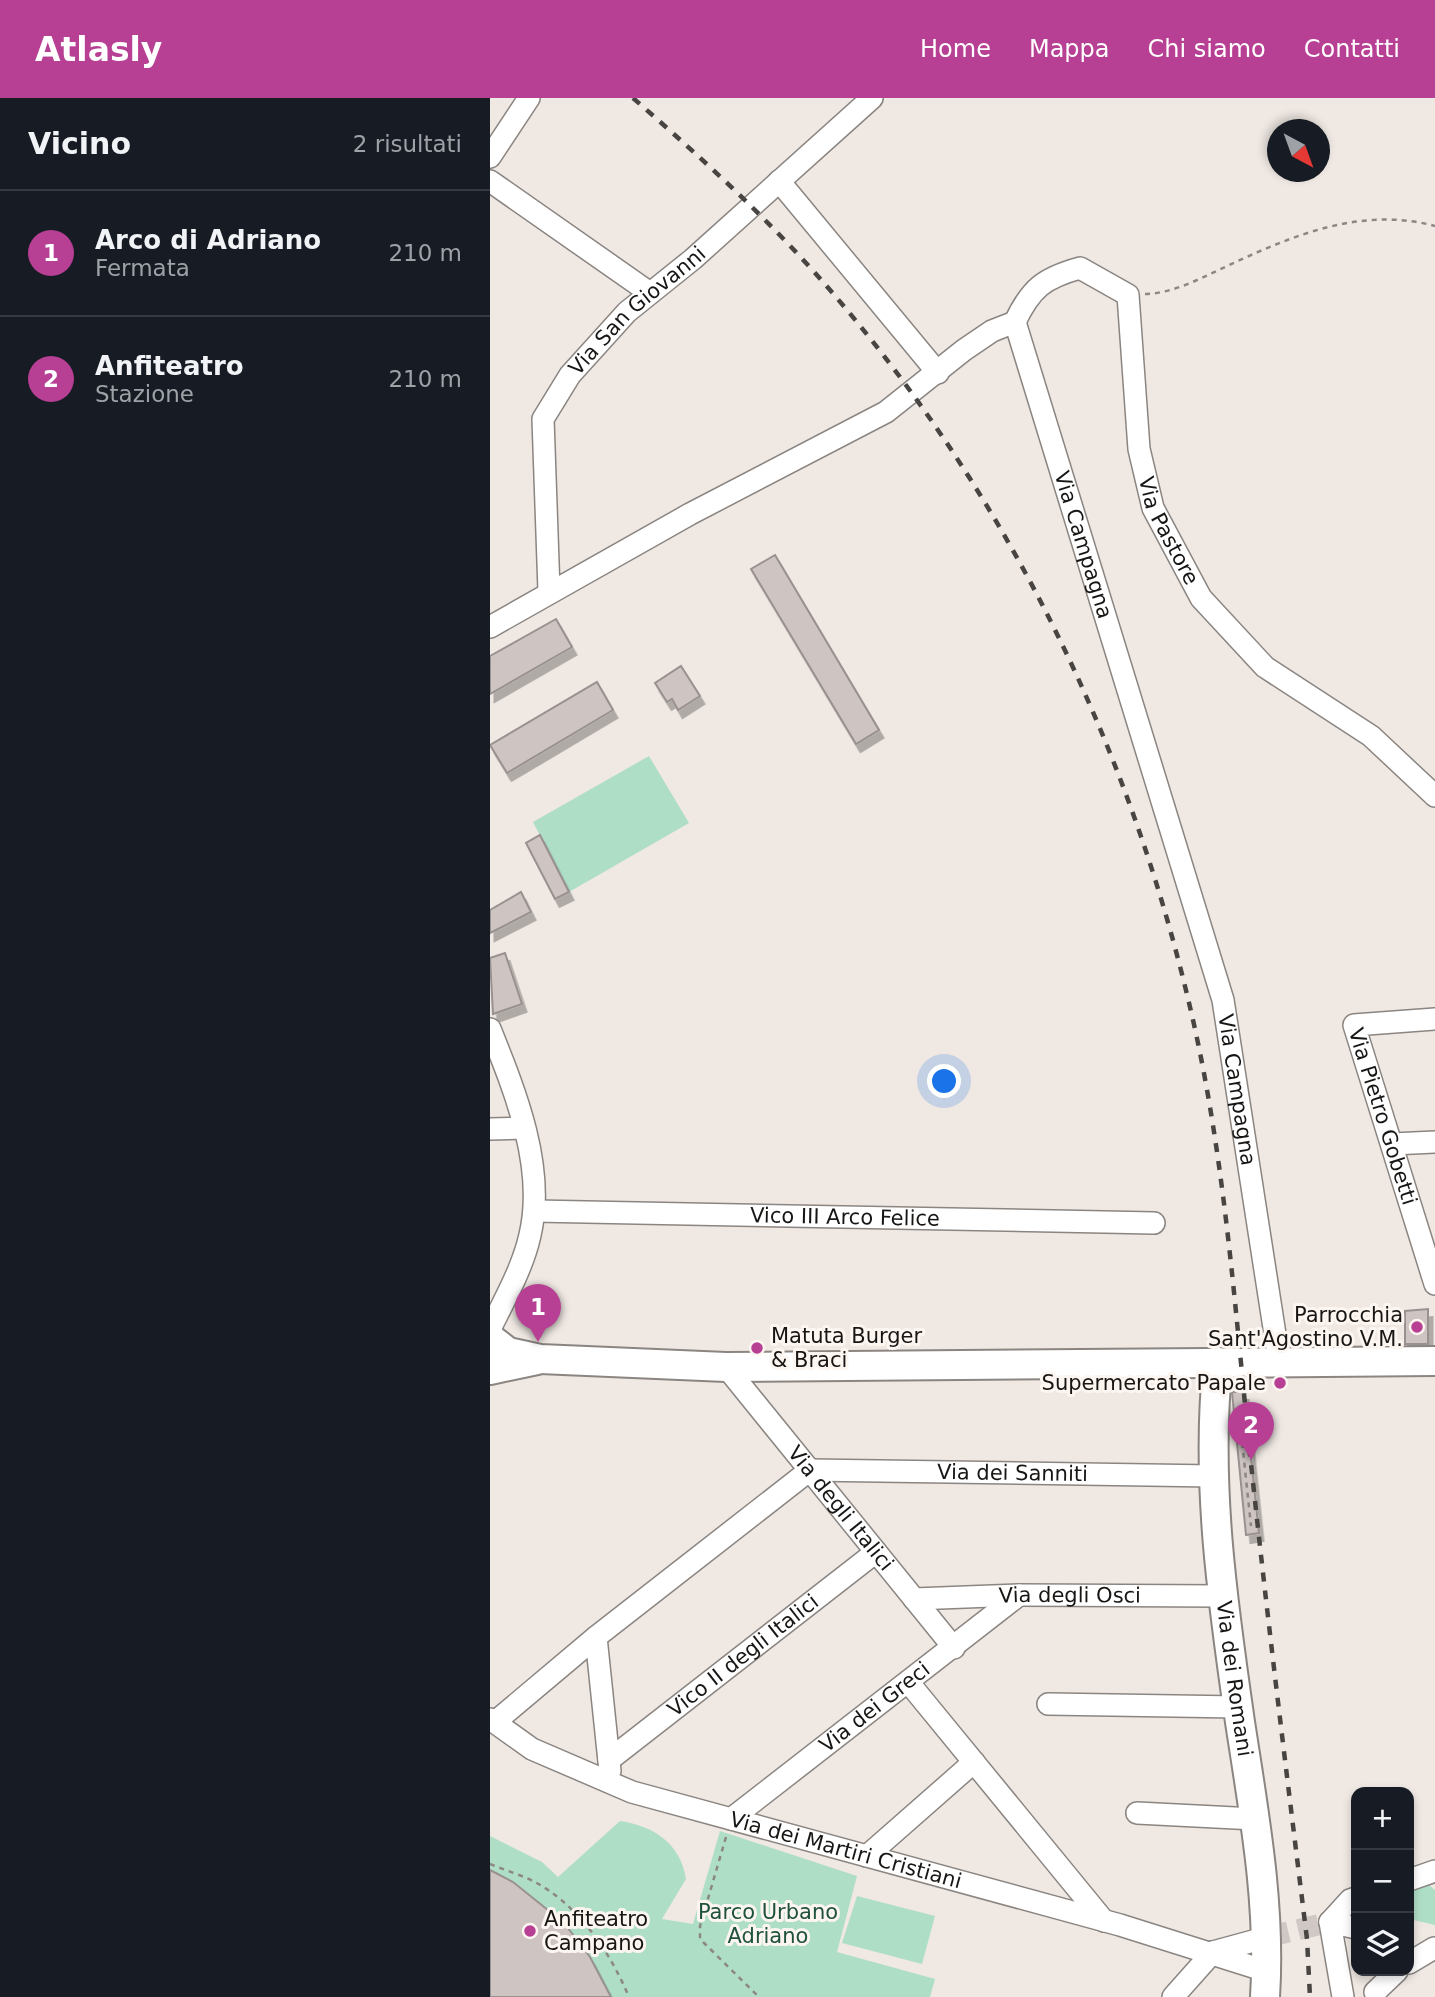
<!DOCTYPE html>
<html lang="it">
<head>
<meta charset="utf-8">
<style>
  body { margin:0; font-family:"DejaVu Sans",sans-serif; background:#242831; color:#f1f3f6 }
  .controls { position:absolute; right:21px; bottom:21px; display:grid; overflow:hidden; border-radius:14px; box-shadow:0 4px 10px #0003 }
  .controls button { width:63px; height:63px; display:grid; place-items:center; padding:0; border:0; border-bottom:2px solid #363941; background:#171b24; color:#f1f3f6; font:35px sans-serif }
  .compass { position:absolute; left:777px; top:21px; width:63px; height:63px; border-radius:50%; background:#171b24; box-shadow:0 4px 10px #0003; rotate:139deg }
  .you { position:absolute; left:455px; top:984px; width:24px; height:24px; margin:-18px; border:5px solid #fff; border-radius:50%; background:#1a73e8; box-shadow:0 0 0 10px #1a73e833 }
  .badge { display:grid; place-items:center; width:46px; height:46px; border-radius:50%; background:#b73f94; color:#fff; font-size:23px; font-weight:700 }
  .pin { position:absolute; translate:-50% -58px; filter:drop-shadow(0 2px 4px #0008) }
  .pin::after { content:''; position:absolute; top:37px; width:24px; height:21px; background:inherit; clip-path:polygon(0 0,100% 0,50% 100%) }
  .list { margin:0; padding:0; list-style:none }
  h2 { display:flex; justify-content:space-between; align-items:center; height:91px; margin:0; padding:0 28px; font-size:30px }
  h2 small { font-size:23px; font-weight:400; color:#9ea1a6 }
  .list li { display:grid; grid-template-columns:46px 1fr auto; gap:21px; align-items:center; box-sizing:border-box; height:126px; padding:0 28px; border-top:2px solid #363941 }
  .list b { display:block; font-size:26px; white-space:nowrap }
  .list p { margin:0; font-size:23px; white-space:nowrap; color:#9ea1a6 }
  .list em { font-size:23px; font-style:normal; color:#9ea1a6 }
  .icon { flex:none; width:38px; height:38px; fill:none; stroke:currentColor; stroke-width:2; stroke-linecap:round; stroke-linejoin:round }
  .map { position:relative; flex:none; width:945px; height:1899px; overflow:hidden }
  header { display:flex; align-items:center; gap:42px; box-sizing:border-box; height:98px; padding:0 35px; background:#b73f94; color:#fff }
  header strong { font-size:33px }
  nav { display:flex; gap:38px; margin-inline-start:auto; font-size:24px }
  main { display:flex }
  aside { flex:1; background:#171b24 }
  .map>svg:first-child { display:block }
</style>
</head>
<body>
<header>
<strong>Atlasly</strong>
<nav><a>Home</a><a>Mappa</a><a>Chi siamo</a><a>Contatti</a></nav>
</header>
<main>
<aside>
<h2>Vicino<small>2 risultati</small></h2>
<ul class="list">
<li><span class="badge">1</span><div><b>Arco di Adriano</b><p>Fermata</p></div><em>210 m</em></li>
<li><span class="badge">2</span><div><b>Anfiteatro</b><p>Stazione</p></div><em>210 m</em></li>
</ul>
</aside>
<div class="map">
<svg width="945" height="1899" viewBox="0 0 945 1899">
  <defs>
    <filter id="shadow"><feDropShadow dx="4.5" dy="8" stdDeviation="0" flood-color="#0004"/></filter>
  </defs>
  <rect width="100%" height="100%" fill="#efe8e3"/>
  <path fill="#afdec7" d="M159 658 199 725 79 794 43 724Z
    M130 1723C164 1728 191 1746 196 1781L172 1821 203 1826 230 1733 367 1778 347 1854 445 1881 440 1899H0V1738L52 1764 68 1779Z
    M932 1787H939L945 1792V1827L919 1821V1792Z
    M367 1798 445 1818 432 1866 352 1845Z"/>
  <path fill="#cec5c3" stroke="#999190" stroke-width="2" filter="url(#shadow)" d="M285 457 389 632 366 646 261 471Z
    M66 521 82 549 0 596V558Z
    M191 568 210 598 188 612 182 601 177 604 165 585Z
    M107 584 123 612 17 675 0 647Z
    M50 737 79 794 65 801 36 745Z
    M31 794 41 814 0 835V812Z
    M15 855 32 906 3 916 0 860Z
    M938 1211V1246H915V1213Z
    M742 1294H754L769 1435 756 1437Z
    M0 1772 23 1784 74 1825 100 1859 121 1899H0Z"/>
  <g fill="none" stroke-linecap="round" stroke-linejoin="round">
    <path stroke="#cfc8c4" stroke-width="21" stroke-dasharray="21 10" stroke-linecap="butt" d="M778 1839 840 1824"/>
    <defs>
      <g id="minor">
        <path d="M0 59 39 0"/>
        <path d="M0 83 160 195"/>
        <path d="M289 83 448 275"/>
        <path id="s1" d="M525 224C541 190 554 180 590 170L638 197 649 351 663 410 711 500 775 569 881 638 945 698"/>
        <path id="s2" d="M59 493 53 321 80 277 137 214 203 161 382 0"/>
        <path id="s3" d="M0 529 200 416 396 314 474 252 502 233 525 224 733 902 789 1262"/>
        <path id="s4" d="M945 921 864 927 945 1186"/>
        <path d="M0 931C25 993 56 1069 40 1137 33 1169 15 1201 0 1231"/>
        <path d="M0 1031 34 1030"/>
        <path d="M902 1046 945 1044"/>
        <path id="s5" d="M45 1113 664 1125"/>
        <path id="s6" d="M236 1269 464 1550"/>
        <path id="s7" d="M424 1501 529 1497 735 1498"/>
        <path id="s8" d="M106 1539 320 1372 724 1378"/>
        <path d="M419 1585 614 1823"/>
        <path d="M558 1606 748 1609"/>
        <path id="s9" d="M0 1621 42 1651 142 1694 630 1827 776 1873"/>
        <path d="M5 1624 106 1539 120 1673"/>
        <path id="s10" d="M119 1662 386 1454"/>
        <path d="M647 1715 765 1721"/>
        <path id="s11" d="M241 1721 529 1497"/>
        <path d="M377 1758 484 1664"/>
        <path d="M919 1782 945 1773"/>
        <path d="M840 1824 853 1899"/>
        <path d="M840 1824 860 1802 866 1800"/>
        <path d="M840 1824 866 1830"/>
        <path d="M723 1854 778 1839"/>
        <path d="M919 1865 944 1850"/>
        <path d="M885 1894 907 1873"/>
        <path d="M683 1899 723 1854"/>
      </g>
      <g id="major">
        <path d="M0 1240 18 1254 50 1261 236 1269 945 1263"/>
        <path id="s12" d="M728 1264C715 1382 733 1507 750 1624 764 1716 781 1806 775 1899"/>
        <path d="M0 1272 47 1262"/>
      </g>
    </defs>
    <use href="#minor" stroke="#8b8581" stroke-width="24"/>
    <use href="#major" stroke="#8b8581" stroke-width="32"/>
    <path stroke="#8c8783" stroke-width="2.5" stroke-dasharray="5 5" stroke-linecap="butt" d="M655 196C684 195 709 181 735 169 801 138 871 108 945 128
      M749 1315 761 1428
      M236 1739 210 1828V1841L269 1899
      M0 1766C15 1772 31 1777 45 1784 89 1808 120 1854 139 1899"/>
    <use href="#minor" stroke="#fff" stroke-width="21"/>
    <use href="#major" stroke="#fff" stroke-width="28"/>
    <path stroke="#474441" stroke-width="4.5" stroke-dasharray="9 9" stroke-linecap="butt" d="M143 0C214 62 285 127 346 199 523 406 643 657 703 922 735 1064 745 1211 760 1356 777 1518 797 1679 817 1841L820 1899"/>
  </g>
  <g fill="#b73f94" stroke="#fcf5f0" stroke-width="2.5">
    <circle cx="927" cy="1229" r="7"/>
    <circle cx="267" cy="1250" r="7"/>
    <circle cx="790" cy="1285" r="7"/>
    <circle cx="40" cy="1833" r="7"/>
  </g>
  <g text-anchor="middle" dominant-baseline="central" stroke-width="6" stroke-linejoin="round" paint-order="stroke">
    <g font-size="21" fill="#181614" stroke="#fcf5f0">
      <text stroke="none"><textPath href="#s2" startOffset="317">Via San Giovanni</textPath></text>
      <text stroke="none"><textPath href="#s1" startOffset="385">Via Pastore</textPath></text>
      <text stroke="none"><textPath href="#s3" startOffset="842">Via Campagna</textPath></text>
      <text stroke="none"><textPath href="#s3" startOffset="1409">Via Campagna</textPath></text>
      <text stroke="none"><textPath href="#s4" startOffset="177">Via Pietro Gobetti</textPath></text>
      <text stroke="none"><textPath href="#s5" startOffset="310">Vico III Arco Felice</textPath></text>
      <text stroke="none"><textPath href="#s8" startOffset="474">Via dei Sanniti</textPath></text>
      <text stroke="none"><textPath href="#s6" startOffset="182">Via degli Italici</textPath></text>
      <text stroke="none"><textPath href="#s7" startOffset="156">Via degli Osci</textPath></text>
      <text stroke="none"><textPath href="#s10" startOffset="170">Vico II degli Italici</textPath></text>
      <text stroke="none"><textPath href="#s12" startOffset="318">Via dei Romani</textPath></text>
      <text stroke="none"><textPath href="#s11" startOffset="182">Via dei Greci</textPath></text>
      <text stroke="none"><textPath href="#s9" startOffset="382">Via dei Martiri Cristiani</textPath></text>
    </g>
    <g font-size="21" fill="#181614" stroke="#fcf5f0" text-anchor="end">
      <text x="913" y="1217">Parrocchia<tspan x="913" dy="24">Sant'Agostino V.M.</tspan></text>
      <text x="281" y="1238" text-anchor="start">Matuta Burger<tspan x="281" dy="24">&amp; Braci</tspan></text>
      <text x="776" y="1285">Supermercato Papale</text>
      <text x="54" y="1821" text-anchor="start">Anfiteatro<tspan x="54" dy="24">Campano</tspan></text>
    </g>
    <g font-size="21" fill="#1f523e" stroke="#fcf5f0">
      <text x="278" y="1814">Parco Urbano<tspan x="278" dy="24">Adriano</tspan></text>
    </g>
  </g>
</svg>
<div class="controls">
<button>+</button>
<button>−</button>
<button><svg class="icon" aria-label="layers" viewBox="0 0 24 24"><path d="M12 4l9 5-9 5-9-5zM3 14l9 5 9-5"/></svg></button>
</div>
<svg class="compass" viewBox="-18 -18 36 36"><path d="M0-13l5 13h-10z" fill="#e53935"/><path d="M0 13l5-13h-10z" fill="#9ea1a6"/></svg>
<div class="you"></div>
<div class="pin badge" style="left:48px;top:1244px">1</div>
<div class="pin badge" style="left:761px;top:1362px">2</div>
</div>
</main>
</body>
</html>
